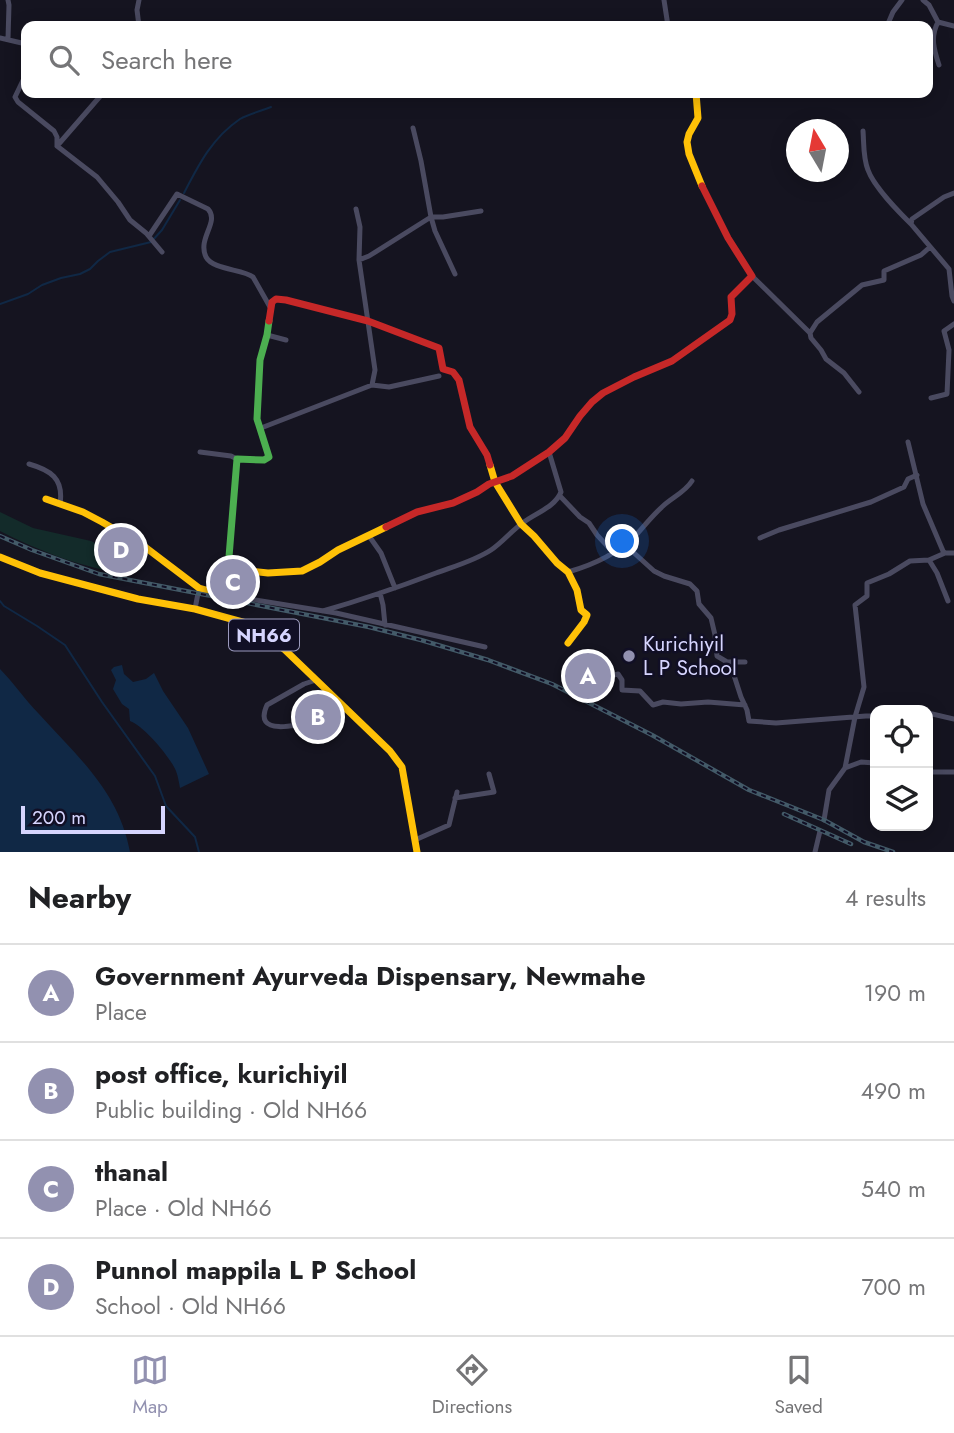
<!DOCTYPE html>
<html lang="en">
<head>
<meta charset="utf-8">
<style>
  body { margin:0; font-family:Jost,sans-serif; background:#f2f2f2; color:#202124 }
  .controls { position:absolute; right:21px; bottom:21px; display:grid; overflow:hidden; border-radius:14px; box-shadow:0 4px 18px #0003 }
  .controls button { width:63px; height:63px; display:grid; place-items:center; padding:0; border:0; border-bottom:2px solid #e0e0e0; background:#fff; color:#202124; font:35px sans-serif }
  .compass { position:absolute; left:786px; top:119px; width:63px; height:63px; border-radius:50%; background:#fff; box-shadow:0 4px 18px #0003; rotate:350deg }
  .scale { position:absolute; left:21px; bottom:18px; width:144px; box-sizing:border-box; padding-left:7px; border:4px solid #d6d5fe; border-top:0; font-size:19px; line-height:24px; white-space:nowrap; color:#d6d5fe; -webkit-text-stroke:5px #110f25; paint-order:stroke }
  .you { position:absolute; left:623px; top:542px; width:24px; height:24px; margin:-18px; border:5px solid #fff; border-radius:50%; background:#1a73e8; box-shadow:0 0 0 10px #1a73e833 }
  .badge { display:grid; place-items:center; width:46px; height:46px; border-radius:50%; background:#9291b0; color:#fff; font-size:23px; font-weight:700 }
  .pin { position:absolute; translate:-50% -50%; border:4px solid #fff; box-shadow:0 2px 7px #0006 }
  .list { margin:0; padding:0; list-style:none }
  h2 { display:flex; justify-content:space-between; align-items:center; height:91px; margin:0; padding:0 28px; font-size:30px }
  h2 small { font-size:23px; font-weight:400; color:#757577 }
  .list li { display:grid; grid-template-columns:46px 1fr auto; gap:21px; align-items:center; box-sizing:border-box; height:98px; padding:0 28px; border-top:2px solid #e0e0e0 }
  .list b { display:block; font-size:26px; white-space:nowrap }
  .list p { margin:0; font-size:23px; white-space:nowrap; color:#757577 }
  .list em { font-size:23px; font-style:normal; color:#757577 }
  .icon { flex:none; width:38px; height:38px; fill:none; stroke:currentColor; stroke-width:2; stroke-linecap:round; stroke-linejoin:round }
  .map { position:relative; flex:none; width:954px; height:852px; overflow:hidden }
  .search { position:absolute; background:#fff; box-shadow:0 4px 18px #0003; left:21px; right:21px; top:21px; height:77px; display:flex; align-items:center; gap:18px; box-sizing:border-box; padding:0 24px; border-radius:14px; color:#757577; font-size:26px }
  .sheet { height:483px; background:#fff }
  nav { display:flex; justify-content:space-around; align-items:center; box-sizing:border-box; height:98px; border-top:2px solid #e0e0e0; background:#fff; font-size:19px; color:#757577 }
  nav a { display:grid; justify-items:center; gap:4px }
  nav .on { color:#9291b0 }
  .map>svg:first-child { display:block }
</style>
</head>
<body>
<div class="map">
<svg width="954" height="852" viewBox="0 0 954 852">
  <rect width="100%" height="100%" fill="#151420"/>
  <path fill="#132b2a" d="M0 512 33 528 91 541 101 546 111 555 125 561 129 567V574C85 569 39 551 0 531Z"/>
  <path fill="#102845" d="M122 665 124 674 133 682 146 679 154 673 163 691 188 728 209 774 180 788C179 783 178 776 176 771 171 758 143 725 130 721L129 709 122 704 113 689 116 680 111 670 114 667Z
    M0 669C14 683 25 700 39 714 78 757 119 792 130 852H0Z"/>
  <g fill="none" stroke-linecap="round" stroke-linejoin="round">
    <path stroke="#102845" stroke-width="2" d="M184 193C199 164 212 138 240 119 249 114 261 111 271 107
      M0 304 28 294 42 285 61 278 80 274 90 269 98 261 110 252 151 242 162 230 180 200
      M0 601 4 606 37 626 65 645 102 702 155 776 166 806 195 837 199 852"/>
    <path stroke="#4a4a60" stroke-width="5" d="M8 0 9 5 8 39
      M139 0 137 10 139 26
      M664 0 668 26
      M923 0 929 5 938 22 954 26
      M938 22C930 37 934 50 939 65
      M887 26 893 12 902 0
      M0 38 26 44
      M26 74 15 97 18 102 54 131 57 137V146L97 177 118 202 130 220 146 233 162 252
      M413 128 421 161 431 217 435 231 455 274
      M863 131C864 144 863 158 868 170 874 187 898 211 911 224
      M57 146 103 93
      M954 193 944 197 912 219 911 224 949 269 952 296 954 301
      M149 236 177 194 208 209C220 222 197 238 206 257 213 270 243 269 253 277L270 307
      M359 260 369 256 431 217H443L481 211
      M752 276 810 333
      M267 335 286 340
      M372 385 389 387 439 376
      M859 392 844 373 826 359 821 350 811 338 810 333 817 322 862 285 884 280V271L921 255 930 247
      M931 398 947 394 949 350 944 331 954 324
      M261 428 372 385 375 370 359 260 360 227 356 209
      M908 442 923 504 943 551 945 553H954
      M200 452 231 456 237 459
      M29 464C50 470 64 478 60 504
      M560 496 580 517 589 523 597 535 613 552H633L654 571 664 576 690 584 697 591 699 604 711 618 715 635 717 656 727 662H745
      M369 536 381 553 395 588
      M760 538 779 530 871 502 904 487 908 479 917 475
      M929 560 937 573 948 601
      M568 572C593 565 618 553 636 535 645 525 653 515 663 506 673 497 685 492 692 481
      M380 593 383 605 385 625
      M224 595 336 613 485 647
      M195 609 199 588
      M323 611C361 600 399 587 436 573 455 566 474 561 491 550 503 542 512 530 524 522 536 513 555 507 561 492L549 452
      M730 663 741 697 747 710 749 721 776 723 866 716H874L875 719
      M316 680 304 684 267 705C250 742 312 721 327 718L335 698
      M588 691 594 689 597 690C604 685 607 675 618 674L622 680V690L640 691 653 705 663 702 681 704 708 702 745 705
      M928 713 954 719
      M845 768 861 762 875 763
      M928 772H954
      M455 798 494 792 489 774
      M824 820 829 790 845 768 855 717 864 687 855 605 867 596V583L889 574 910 561 929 560 945 553
      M415 840 449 825 457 792
      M815 852 820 831"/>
    <path stroke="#4caf50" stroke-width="7" d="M228 569 237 459 264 460 269 457 257 419 260 360 267 335 269 321"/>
    <path stroke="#ffc107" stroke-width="7" d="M696 93 698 118 689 134 687 142 689 154 702 186
      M490 465 495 482 521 524 534 536 557 563 568 572 577 590 581 610 587 615 584 622 568 643
      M46 499 83 512 102 522 145 547 199 588 224 595 228 569 268 573 302 571 320 562 338 550 386 527
      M0 557 40 573 138 599 195 609 246 623 284 649 390 751 402 767 417 852"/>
    <path stroke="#c62828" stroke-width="7" d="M269 321 272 302 276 299 286 300 368 321 439 348 443 369 453 372 459 380 470 427 487 455 490 465
      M386 527 417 512 453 503 477 492 489 484 512 476 549 452 565 438 580 416 592 402 603 393 634 377 672 361 730 320 732 314 731 297 752 276 728 238 702 186"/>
    <defs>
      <path id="rail" d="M0 536 32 550 99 574 369 627 421 640 488 660 552 684 652 735 749 790 824 820 864 842 893 852
        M784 814 851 844"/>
    </defs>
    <use href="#rail" stroke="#435a68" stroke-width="4.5"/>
    <use href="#rail" stroke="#110f25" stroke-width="2" stroke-dasharray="5" stroke-linecap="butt"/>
  </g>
  <circle fill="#9291b0" stroke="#110f25" stroke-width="2.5" cx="629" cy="656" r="7"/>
  <g text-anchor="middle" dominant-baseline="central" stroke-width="5" stroke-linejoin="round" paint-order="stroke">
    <rect fill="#110f25" stroke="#9b9abd" stroke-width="2" x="229" y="619.5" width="70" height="31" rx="5"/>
    <g font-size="19" font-weight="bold" fill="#d6d5fe">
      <text x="264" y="635">NH66</text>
    </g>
    <g font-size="21" fill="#d6d5fe" stroke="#110f25" text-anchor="start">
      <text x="643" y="644">Kurichiyil<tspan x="643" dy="24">L P School</tspan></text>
    </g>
  </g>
</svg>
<div class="controls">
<button><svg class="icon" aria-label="locate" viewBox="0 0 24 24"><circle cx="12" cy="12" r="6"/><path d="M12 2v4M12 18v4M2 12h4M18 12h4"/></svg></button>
<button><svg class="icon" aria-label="layers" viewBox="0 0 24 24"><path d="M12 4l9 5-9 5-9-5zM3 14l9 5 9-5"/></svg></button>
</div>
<svg class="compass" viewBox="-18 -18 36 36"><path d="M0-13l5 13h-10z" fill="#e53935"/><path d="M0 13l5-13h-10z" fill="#757577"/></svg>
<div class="scale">200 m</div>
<div class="you"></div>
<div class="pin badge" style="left:588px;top:676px">A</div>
<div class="pin badge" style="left:318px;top:717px">B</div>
<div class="pin badge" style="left:233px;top:582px">C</div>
<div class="pin badge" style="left:121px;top:550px">D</div>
<div class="search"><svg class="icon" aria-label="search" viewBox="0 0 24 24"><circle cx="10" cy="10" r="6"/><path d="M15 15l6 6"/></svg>Search here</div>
</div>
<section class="sheet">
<h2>Nearby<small>4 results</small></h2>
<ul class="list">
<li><span class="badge">A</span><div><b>Government Ayurveda Dispensary, Newmahe</b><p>Place</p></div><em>190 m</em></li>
<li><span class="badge">B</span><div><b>post office, kurichiyil</b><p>Public building · Old NH66</p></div><em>490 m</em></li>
<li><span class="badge">C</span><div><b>thanal</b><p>Place · Old NH66</p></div><em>540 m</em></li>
<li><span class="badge">D</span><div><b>Punnol mappila L P School</b><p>School · Old NH66</p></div><em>700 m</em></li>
</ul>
</section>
<nav>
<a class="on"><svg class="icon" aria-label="map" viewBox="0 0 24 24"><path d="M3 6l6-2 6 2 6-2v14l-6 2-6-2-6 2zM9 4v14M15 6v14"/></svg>Map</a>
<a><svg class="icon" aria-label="directions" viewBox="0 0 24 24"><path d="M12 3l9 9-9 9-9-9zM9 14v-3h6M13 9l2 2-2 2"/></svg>Directions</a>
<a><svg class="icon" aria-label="saved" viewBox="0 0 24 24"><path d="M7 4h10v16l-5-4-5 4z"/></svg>Saved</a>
</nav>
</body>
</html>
